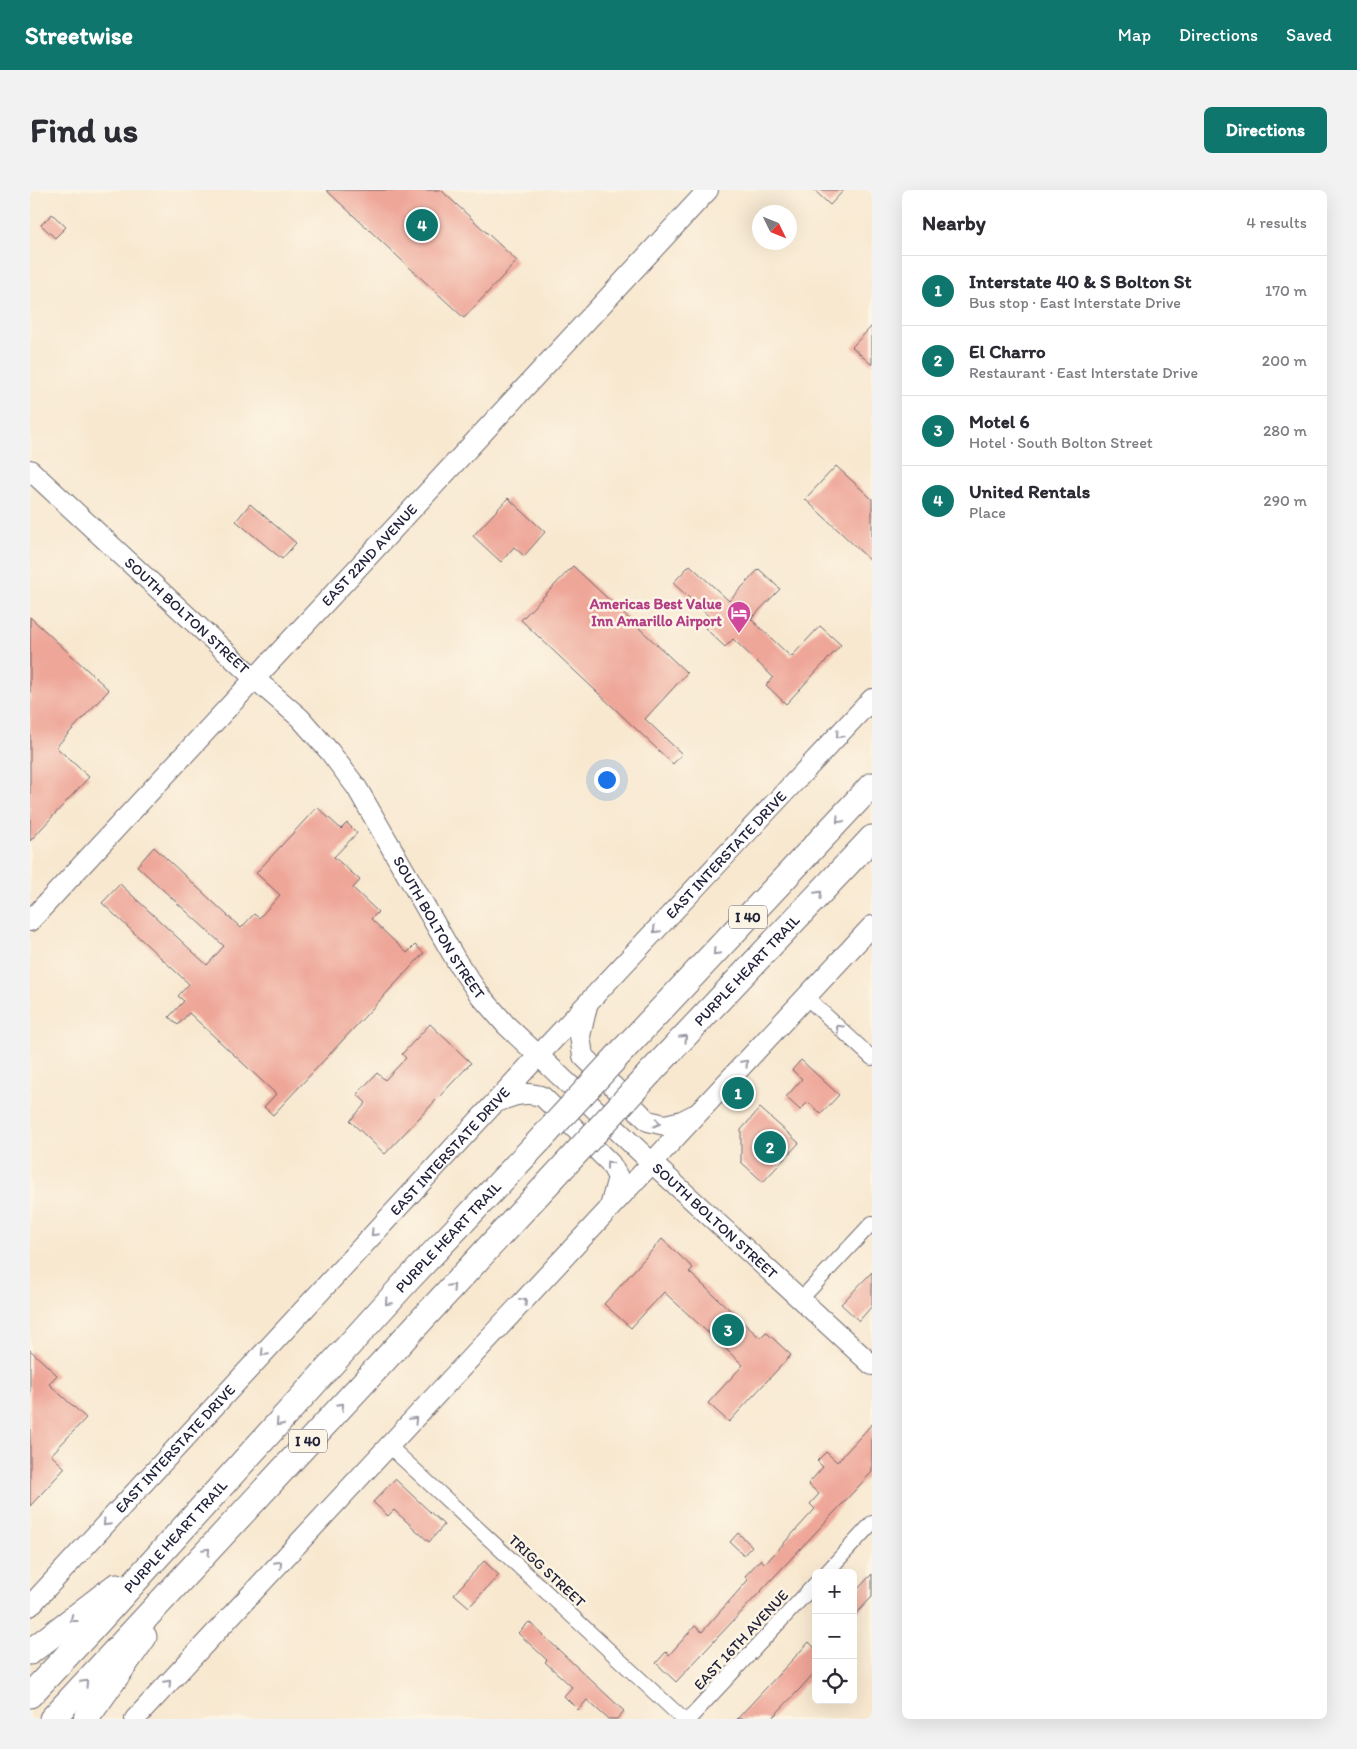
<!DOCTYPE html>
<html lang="en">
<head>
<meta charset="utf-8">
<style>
  body { margin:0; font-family:Itim,sans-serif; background:#f2f2f3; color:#2b2b33 }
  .controls { position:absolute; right:15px; bottom:15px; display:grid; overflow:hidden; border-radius:8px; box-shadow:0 5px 20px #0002 }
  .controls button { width:45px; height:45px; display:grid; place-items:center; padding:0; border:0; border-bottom:1px solid #e1e1e2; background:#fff; color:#2b2b33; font:25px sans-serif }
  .compass { position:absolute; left:722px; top:15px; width:45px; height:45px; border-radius:50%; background:#fff; box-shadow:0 5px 20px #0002; rotate:133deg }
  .you { position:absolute; left:576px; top:589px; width:18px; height:18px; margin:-12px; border:4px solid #fff; border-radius:50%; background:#1a73e8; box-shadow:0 0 0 8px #1a73e833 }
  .badge { display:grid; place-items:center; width:32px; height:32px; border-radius:50%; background:#0f766e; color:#fff; font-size:16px; font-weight:700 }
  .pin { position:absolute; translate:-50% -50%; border:2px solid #fff; box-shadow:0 1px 5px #0006 }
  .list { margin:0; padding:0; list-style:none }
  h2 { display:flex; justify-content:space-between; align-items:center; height:65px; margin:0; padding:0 20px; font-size:21px }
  h2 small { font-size:16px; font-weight:400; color:#7c7c81 }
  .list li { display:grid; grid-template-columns:32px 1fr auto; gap:15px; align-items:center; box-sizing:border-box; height:70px; padding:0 20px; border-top:1px solid #e1e1e2 }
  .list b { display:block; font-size:19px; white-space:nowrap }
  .list p { margin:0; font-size:16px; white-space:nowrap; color:#7c7c81 }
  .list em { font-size:16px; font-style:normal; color:#7c7c81 }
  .icon { flex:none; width:28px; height:28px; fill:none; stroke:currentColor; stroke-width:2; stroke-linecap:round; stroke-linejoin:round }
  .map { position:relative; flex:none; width:842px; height:1529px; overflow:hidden; border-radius:8px }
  header { display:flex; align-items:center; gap:30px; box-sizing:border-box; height:70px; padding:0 25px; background:#0f766e; color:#fff }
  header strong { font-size:24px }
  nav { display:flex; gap:28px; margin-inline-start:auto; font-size:18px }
  .intro { display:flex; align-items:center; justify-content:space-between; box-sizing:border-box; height:120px; padding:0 30px }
  h1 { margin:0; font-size:35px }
  .button { padding:12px 22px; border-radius:8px; background:#0f766e; color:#fff; font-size:18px; font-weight:700 }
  main { display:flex; gap:30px; padding:0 30px }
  aside { flex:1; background:#fff; border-radius:8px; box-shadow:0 5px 20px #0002 }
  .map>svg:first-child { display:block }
</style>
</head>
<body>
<header>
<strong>Streetwise</strong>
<nav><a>Map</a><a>Directions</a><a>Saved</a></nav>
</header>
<div class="intro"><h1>Find us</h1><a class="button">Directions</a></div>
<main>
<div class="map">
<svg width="842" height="1529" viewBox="0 0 842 1529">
  <rect width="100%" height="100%" fill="#fcf5e5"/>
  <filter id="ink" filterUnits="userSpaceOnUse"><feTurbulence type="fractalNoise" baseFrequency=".02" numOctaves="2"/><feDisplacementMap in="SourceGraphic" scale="10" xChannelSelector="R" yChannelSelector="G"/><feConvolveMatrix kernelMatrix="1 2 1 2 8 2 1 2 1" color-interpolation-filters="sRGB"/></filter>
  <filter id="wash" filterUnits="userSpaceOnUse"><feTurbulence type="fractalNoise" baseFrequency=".0096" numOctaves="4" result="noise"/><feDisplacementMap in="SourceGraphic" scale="20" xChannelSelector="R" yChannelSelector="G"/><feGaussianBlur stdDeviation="1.12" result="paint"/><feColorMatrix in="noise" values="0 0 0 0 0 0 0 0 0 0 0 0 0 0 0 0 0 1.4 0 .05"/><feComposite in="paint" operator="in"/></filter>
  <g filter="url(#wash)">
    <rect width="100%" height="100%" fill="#f8e8d0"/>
    <g id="blocks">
      <path fill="#eea698" d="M296 0H411L487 71 434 128Z
        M784 0H814L800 15Z
        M22 24 36 37 25 48 11 35Z
        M842 136V175L822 157Z
        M806 276 842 309V372L775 309Z
        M478 308 515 342 494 366 484 357 471 372 443 346Z
        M220 314 266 353 252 369 206 331Z
        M660 375 699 411 729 379 750 399 721 429 761 467 790 436 811 455 756 514 736 495 743 487 703 449 695 457 675 438 683 430 643 393Z
        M543 376 657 483 615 529 652 564 643 574 491 430Z
        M0 427 79 500 26 557 59 587 0 651Z
        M287 617 311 639 317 633 327 643 304 667 330 690 323 698 348 722 341 729 377 763 385 755 394 763 243 925 234 917 246 904 159 823 148 835 139 827 154 811 148 806 159 794 72 713 90 694 177 775 194 756 107 676 124 657 211 738 224 724 229 728 250 705 226 683Z
        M400 834 441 873 355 964 320 931 336 913 327 904 347 883 355 890 376 868 372 864Z
        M771 870 809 905 791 924 778 912 770 920 756 907 772 889 762 880Z
        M730 918 769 953 733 992 711 972V940Z
        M632 1049 663 1078 659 1082 730 1148 736 1142 761 1165 699 1232 678 1213 713 1175 634 1102 601 1138 574 1114Z
        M842 1082V1116L829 1131 811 1114Z
        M0 1160 27 1185 19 1194 56 1228 21 1265 35 1278 0 1316Z
        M842 1234V1282L646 1492 626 1473 636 1462 639 1465 665 1436 672 1442 718 1390 715 1386 731 1369 735 1374 785 1319 780 1314 789 1304 778 1294 793 1277 787 1271 796 1262 807 1272Z
        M365 1289 414 1335 399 1352 364 1320 358 1326 343 1312Z
        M708 1343 722 1356 714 1365 700 1352Z
        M454 1371 469 1385 439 1417 424 1404Z
        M842 1384V1407L823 1427V1404Z
        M499 1432 594 1521 587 1529H578L557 1510 548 1520 534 1506 542 1497 515 1472 517 1470 488 1443Z
        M779 1452 786 1459V1481L768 1501 741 1529H707Z"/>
    </g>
  </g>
  <g filter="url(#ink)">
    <use href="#blocks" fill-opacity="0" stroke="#6d676f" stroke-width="1"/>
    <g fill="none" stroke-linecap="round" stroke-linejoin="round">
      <defs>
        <path id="street" d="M776 807 842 868
          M771 1109 842 1033
          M359 1256 653 1529
          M796 1383 842 1333
          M659 1529 786 1393"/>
        <g id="secondary">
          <path id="s1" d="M0 280 225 489 270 528 300 562 327 598 427 772 449 804 476 835 622 973 842 1175"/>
          <path id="s2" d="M0 731 678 0"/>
          <path d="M557 816 550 846 553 866 618 931 635 935 652 931 664 925"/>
          <path d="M467 912C483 905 497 901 513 907L580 973 588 987 580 1017"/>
          <path id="s3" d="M0 1416 508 866 842 509"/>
          <path d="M105 1529 842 736"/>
        </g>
        <g id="highway">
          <path d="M594 859 842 595"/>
          <path id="s4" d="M620 883 842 648"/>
          <path d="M0 1462 86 1396"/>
          <path id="s5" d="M0 1505 61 1440 376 1092 511 949"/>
          <path d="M22 1529 536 974"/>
          <path d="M56 1529 114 1447"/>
        </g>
      </defs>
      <use href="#street" stroke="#6d676f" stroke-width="16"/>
      <use href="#secondary" stroke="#6d676f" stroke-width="22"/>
      <use href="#highway" stroke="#6d676f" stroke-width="27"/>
      <use href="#street" stroke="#fff" stroke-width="14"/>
      <use href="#secondary" stroke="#fff" stroke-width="20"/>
      <use href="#highway" stroke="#fff" stroke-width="25"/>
      <defs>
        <path id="highway-bridge" d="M511 949 594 859
          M536 974 620 883"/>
      </defs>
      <use href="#highway-bridge" stroke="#6d676f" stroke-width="27" stroke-linecap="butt"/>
      <use href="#highway-bridge" stroke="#fff" stroke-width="25"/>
    </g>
    <defs><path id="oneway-chevron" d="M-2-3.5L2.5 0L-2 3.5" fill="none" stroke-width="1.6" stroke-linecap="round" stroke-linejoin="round" transform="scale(1.25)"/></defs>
    <g stroke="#9c9ca7">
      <use href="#oneway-chevron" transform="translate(809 545) rotate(133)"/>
      <use href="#oneway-chevron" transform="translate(809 630) rotate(133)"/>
      <use href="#oneway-chevron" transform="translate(789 704) rotate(-47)"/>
      <use href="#oneway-chevron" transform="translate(626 740) rotate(133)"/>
      <use href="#oneway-chevron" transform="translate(686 762) rotate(133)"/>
      <use href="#oneway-chevron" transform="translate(809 838) rotate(-137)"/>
      <use href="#oneway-chevron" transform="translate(654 848) rotate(-47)"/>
      <use href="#oneway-chevron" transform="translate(715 873) rotate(-47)"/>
      <use href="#oneway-chevron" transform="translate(627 933) rotate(15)"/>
      <use href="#oneway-chevron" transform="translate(579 974) rotate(-127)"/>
      <use href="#oneway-chevron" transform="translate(344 1043) rotate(133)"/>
      <use href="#oneway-chevron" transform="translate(422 1097) rotate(-47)"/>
      <use href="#oneway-chevron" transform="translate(494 1111) rotate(-47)"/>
      <use href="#oneway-chevron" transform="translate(358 1112) rotate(132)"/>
      <use href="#oneway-chevron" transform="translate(234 1163) rotate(133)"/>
      <use href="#oneway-chevron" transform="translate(311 1216) rotate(-47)"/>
      <use href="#oneway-chevron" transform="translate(384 1230) rotate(-47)"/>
      <use href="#oneway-chevron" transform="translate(249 1233) rotate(132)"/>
      <use href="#oneway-chevron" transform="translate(76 1333) rotate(133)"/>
      <use href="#oneway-chevron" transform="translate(177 1361) rotate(-47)"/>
      <use href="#oneway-chevron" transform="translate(249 1374) rotate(-47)"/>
      <use href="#oneway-chevron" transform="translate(43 1429) rotate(142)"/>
      <use href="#oneway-chevron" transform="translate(55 1493) rotate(-47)"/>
      <use href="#oneway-chevron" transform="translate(138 1493) rotate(-47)"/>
    </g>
  </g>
  <defs>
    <symbol id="hotel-pin" viewBox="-11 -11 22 30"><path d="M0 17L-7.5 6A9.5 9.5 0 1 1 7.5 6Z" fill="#d1479c" stroke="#fcf5e5"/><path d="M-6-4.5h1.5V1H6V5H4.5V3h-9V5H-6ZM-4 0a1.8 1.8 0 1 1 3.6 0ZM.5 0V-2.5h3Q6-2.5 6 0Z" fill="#fff"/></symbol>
  </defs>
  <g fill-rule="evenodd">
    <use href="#hotel-pin" x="695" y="409" width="28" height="38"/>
  </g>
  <g text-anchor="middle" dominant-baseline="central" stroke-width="5" stroke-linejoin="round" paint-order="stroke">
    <g fill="#fcf5e5" stroke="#63616e" stroke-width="1">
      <rect x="699" y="715.5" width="38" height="23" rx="4"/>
      <rect x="259" y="1239.5" width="38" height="23" rx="4"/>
    </g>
    <g font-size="14" font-weight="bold" fill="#22223b">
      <text x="718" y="727">I 40</text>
      <text x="278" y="1251">I 40</text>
    </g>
    <g font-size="15" fill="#22223b" stroke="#fcf5e5">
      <text stroke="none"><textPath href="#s2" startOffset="499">EAST 22ND AVENUE</textPath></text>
      <text stroke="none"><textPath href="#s1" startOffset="214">SOUTH BOLTON STREET</textPath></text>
      <text stroke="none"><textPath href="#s3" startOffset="1024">EAST INTERSTATE DRIVE</textPath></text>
      <text stroke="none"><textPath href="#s1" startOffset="619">SOUTH BOLTON STREET</textPath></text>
      <text stroke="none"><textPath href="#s4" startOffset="141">PURPLE HEART TRAIL</textPath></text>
      <text stroke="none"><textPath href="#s3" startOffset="619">EAST INTERSTATE DRIVE</textPath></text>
      <text stroke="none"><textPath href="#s1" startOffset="1024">SOUTH BOLTON STREET</textPath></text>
      <text stroke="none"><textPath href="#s5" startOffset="620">PURPLE HEART TRAIL</textPath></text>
      <text stroke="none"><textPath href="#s3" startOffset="214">EAST INTERSTATE DRIVE</textPath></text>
      <text stroke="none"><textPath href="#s5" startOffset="215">PURPLE HEART TRAIL</textPath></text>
      <text transform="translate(517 1381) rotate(43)">TRIGG STREET</text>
      <text transform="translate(711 1450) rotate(-47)">EAST 16TH AVENUE</text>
    </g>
    <g font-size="15" font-weight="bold" fill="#b23c85" stroke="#fcf5e5" text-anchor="end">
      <text x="692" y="414">Americas Best Value<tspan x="692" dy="17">Inn Amarillo Airport</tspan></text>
    </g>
  </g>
</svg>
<div class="controls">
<button>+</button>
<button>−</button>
<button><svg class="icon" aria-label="locate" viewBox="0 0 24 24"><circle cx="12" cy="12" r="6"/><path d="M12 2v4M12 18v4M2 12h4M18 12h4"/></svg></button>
</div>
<svg class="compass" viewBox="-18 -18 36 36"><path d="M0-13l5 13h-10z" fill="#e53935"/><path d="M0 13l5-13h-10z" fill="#7c7c81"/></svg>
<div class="you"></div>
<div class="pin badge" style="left:708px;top:903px">1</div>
<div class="pin badge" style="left:740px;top:957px">2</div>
<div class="pin badge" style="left:698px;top:1140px">3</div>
<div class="pin badge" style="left:392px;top:35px">4</div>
</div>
<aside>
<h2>Nearby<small>4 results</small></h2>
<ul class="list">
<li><span class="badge">1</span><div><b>Interstate 40 &amp; S Bolton St</b><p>Bus stop · East Interstate Drive</p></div><em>170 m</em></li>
<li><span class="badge">2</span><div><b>El Charro</b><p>Restaurant · East Interstate Drive</p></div><em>200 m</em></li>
<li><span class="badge">3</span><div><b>Motel 6</b><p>Hotel · South Bolton Street</p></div><em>280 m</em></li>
<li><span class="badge">4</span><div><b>United Rentals</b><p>Place</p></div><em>290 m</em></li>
</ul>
</aside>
</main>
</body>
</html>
